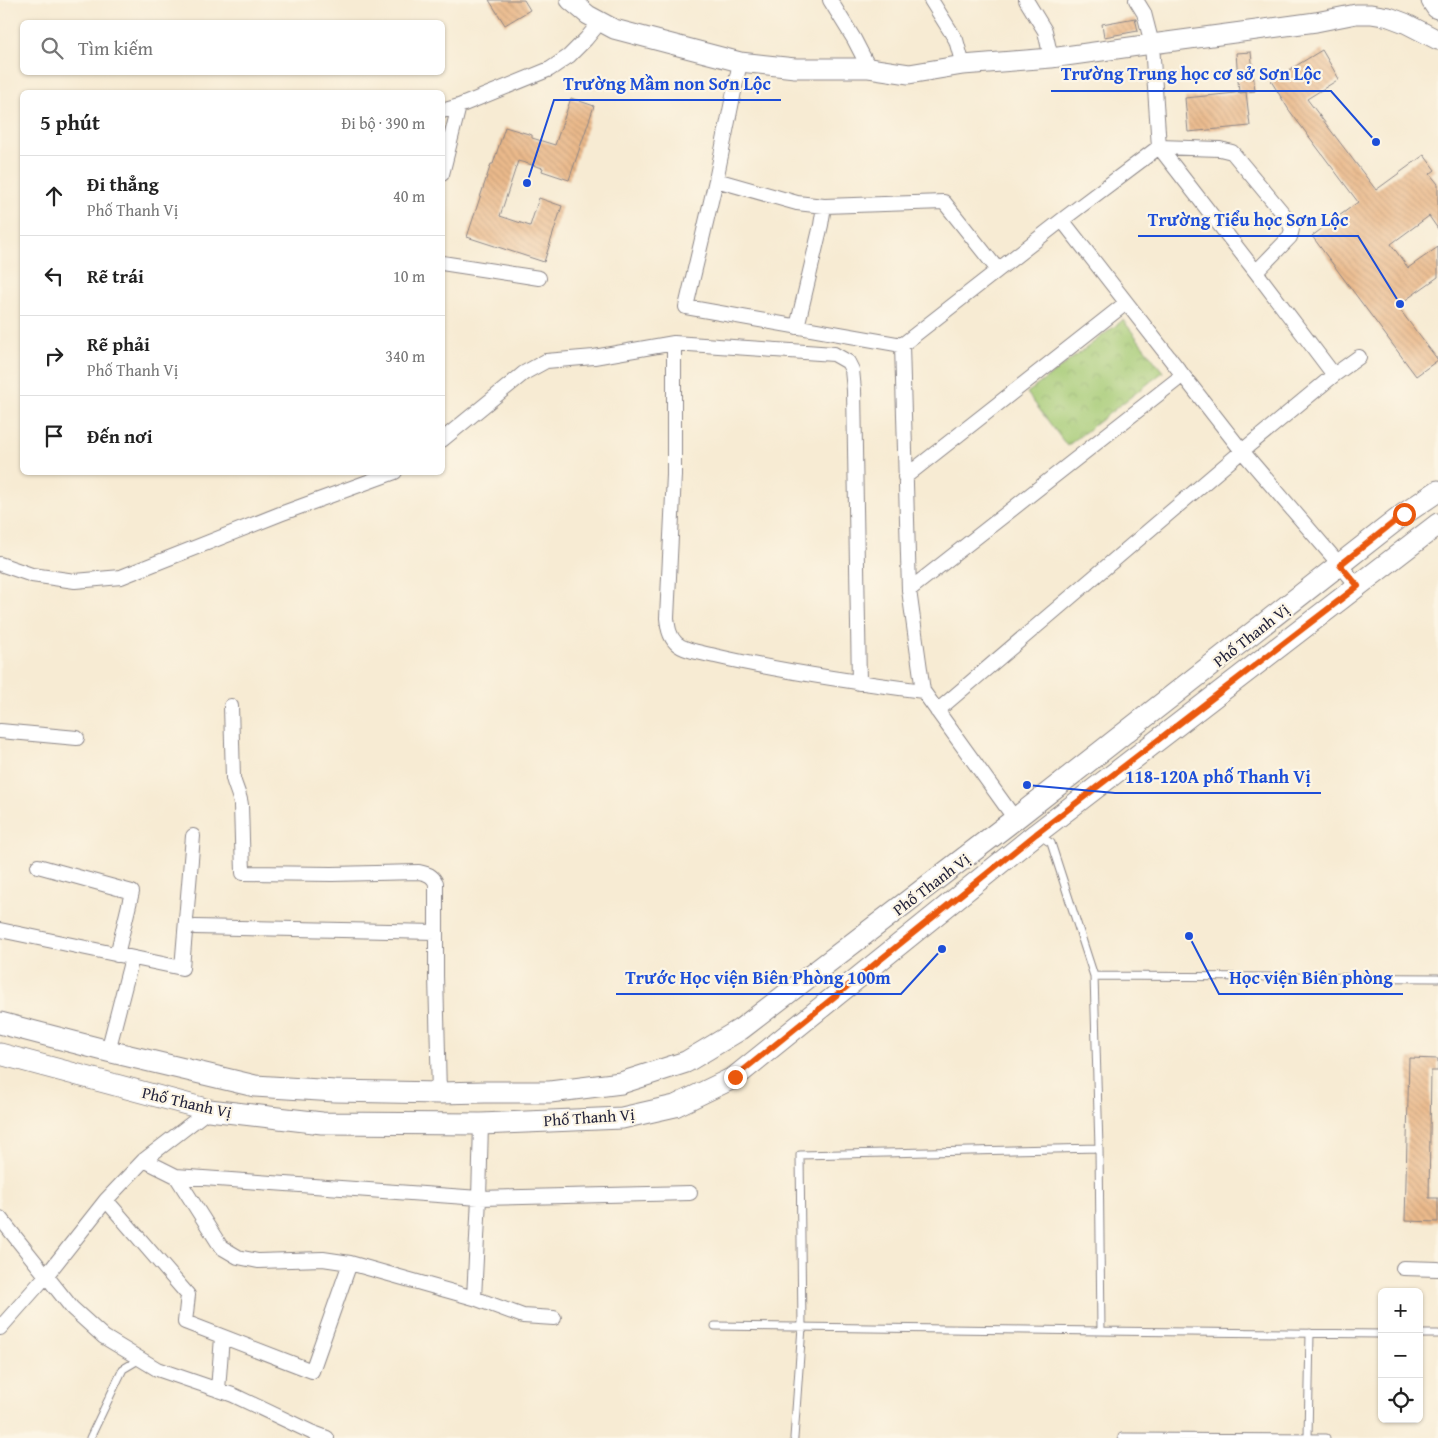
<!DOCTYPE html>
<html lang="vi">
<head>
<meta charset="utf-8">
<style>
  body { margin:0; font-family:"Gentium Book Plus",serif; background:#f2f2f2; color:#222 }
  .controls { position:absolute; right:15px; bottom:15px; display:grid; overflow:hidden; border-radius:8px; box-shadow:0 1px 4px #0004 }
  .controls button { width:45px; height:45px; display:grid; place-items:center; padding:0; border:0; border-bottom:1px solid #e0e0e0; background:#fff; color:#222; font:25px sans-serif }
  .stop { position:absolute; width:15px; height:15px; margin:-11px; border:4px solid #ea580c; border-radius:50%; background:#fff }
  .stop.end { background:#ea580c; border-color:#fff; box-shadow:0 1px 5px #0008 }
  .list { margin:0; padding:0; list-style:none }
  h2 { display:flex; justify-content:space-between; align-items:center; height:65px; margin:0; padding:0 20px; font-size:21px }
  h2 small { font-size:16px; font-weight:400; color:#767676 }
  .list li { display:grid; grid-template-columns:32px 1fr auto; gap:15px; align-items:center; box-sizing:border-box; height:80px; padding:0 20px; border-top:1px solid #e0e0e0 }
  .list b { display:block; font-size:19px; white-space:nowrap }
  .list p { margin:0; font-size:16px; white-space:nowrap; color:#767676 }
  .list em { font-size:16px; font-style:normal; color:#767676 }
  .icon { flex:none; width:28px; height:28px; fill:none; stroke:currentColor; stroke-width:2; stroke-linecap:round; stroke-linejoin:round }
  .map { position:relative; flex:none; width:1438px; height:1438px; overflow:hidden }
  .search { position:absolute; background:#fff; box-shadow:0 1px 4px #0004; left:20px; top:20px; width:425px; height:55px; display:flex; align-items:center; gap:12px; box-sizing:border-box; padding:0 18px; border-radius:8px; color:#767676; font-size:19px }
  .panel { position:absolute; background:#fff; box-shadow:0 1px 4px #0004; left:20px; top:90px; width:425px; height:385px; border-radius:8px }
  .map>svg:first-child { display:block }
</style>
</head>
<body>
<div class="map">
<svg width="1438" height="1438" viewBox="0 0 1438 1438">
  <defs>
    <pattern id="park-crowns" width="20" height="18" patternUnits="userSpaceOnUse" patternTransform="scale(1.25)"><rect width="20" height="18" fill="#a4ca75"/><path d="M2 6a3 3 0 1 1 6 0M12 15a3 3 0 1 1 6 0" fill="none" stroke="#8dad66"/></pattern>
    <pattern id="building-back-hatch" width="6" height="6" patternUnits="userSpaceOnUse" patternTransform="scale(1.25)"><rect width="6" height="6" fill="#eab98b"/><path d="M-1 5l2 2M0 0l6 6M5-1l2 2" fill="none" stroke="#c89f79"/></pattern>
  </defs>
  <rect width="100%" height="100%" fill="#fcf5e5"/>
  <filter id="ink" filterUnits="userSpaceOnUse"><feTurbulence type="fractalNoise" baseFrequency=".02" numOctaves="2"/><feDisplacementMap in="SourceGraphic" scale="10" xChannelSelector="R" yChannelSelector="G"/><feConvolveMatrix kernelMatrix="1 2 1 2 8 2 1 2 1" color-interpolation-filters="sRGB"/></filter>
  <filter id="wash" filterUnits="userSpaceOnUse"><feTurbulence type="fractalNoise" baseFrequency=".0096" numOctaves="4" result="noise"/><feDisplacementMap in="SourceGraphic" scale="20" xChannelSelector="R" yChannelSelector="G"/><feGaussianBlur stdDeviation="1.12" result="paint"/><feColorMatrix in="noise" values="0 0 0 0 0 0 0 0 0 0 0 0 0 0 0 0 0 1.4 0 .05"/><feComposite in="paint" operator="in"/></filter>
  <g filter="url(#wash)">
    <rect width="100%" height="100%" fill="#f7ebd3"/>
    <path fill="url(#park-crowns)" stroke="#637658" d="M1123 320 1163 372 1067 446 1027 393Z"/>
    <g id="blocks">
      <path fill="url(#building-back-hatch)" d="M489 0H524L530 10 505 25Z
        M1135 18 1138 31 1104 37 1102 24Z
        M1322 50 1339 79 1307 99 1376 190 1424 155 1435 170 1430 174 1438 184V229L1429 216 1391 244 1408 268 1438 247V277L1397 306 1438 360 1416 376 1312 236 1358 202 1289 110 1271 81Z
        M1251 52 1255 91 1239 93 1236 53Z
        M1246 92 1250 126 1188 132 1185 98Z
        M571 98 594 106 569 180 542 171 543 168 518 161 500 216 530 226 539 198 562 206 544 262 467 237 491 164H493L505 127 532 135V138L555 145Z
        M1409 1058 1438 1059V1071H1431L1429 1198H1438V1222L1405 1221Z"/>
    </g>
  </g>
  <g filter="url(#ink)">
    <use href="#blocks" fill-opacity="0" stroke="#8c8687" stroke-width="1"/>
    <g fill="none" stroke-linecap="round" stroke-linejoin="round">
      <defs>
        <path id="lane" d="M1038 835 1051 843 1094 976 1099 1148 1101 1331
          M1094 976 1438 978
          M715 1326 1101 1331 1382 1334
          M1419 1334H1438
          M1122 1437 1326 1438
          M1308 1437 1310 1333
          M90 1438 123 1369 140 1359
          M794 1438 802 1327 800 1155 1099 1148"/>
        <path id="street" d="M830 0 854 39 869 68
          M931 0 956 40 963 65
          M1026 0 1045 31 1051 58
          M1136 0 1144 13 1152 44 1159 147 1256 272 1334 375
          M740 62 716 180 686 307 902 345 1062 220 1159 147 1220 149 1232 152 1287 218 1292 229 1290 237 1256 272
          M442 111 459 106 550 69 569 56 586 39 600 22
          M442 174 459 106
          M716 180 797 203 824 206 944 202 998 270
          M1062 220 1242 451 1358 586
          M442 263 539 278
          M797 327 821 225 824 206
          M674 343V475L667 618C668 627 669 636 676 643 684 651 704 653 715 656 784 672 853 682 923 691
          M902 345 909 590 923 691 1015 819
          M442 440 524 373 546 361 594 357 674 343 834 354 848 362 852 370 854 390 859 683
          M905 477 1126 303
          M0 564 32 575 75 581 121 577 280 514 395 472
          M909 590 1183 375
          M231 706 233 778C235 787 240 795 241 805L243 873 332 874 419 872C428 874 432 875 436 883V976L439 1093
          M937 711 1242 451 1334 375 1359 357
          M0 731 77 738
          M38 866 132 892 117 955
          M195 927 436 932
          M0 930 182 968 193 836
          M108 1051 132 958
          M144 1160 176 1176 479 1198 690 1193
          M176 1176 221 1247 238 1257 258 1261 323 1259 350 1263 474 1298 523 1316 554 1318
          M106 1200 188 1295 185 1322 312 1371 350 1263
          M0 1218 72 1308 104 1337 157 1369 233 1395 311 1432 327 1438
          M1403 1268 1438 1269
          M474 1298 479 1198 481 1124
          M0 1328 46 1276 106 1200 144 1160 209 1110
          M218 1390 222 1337"/>
        <path id="secondary" d="M570 0 588 15 614 29 740 62 795 68H869L909 74 963 65 1051 58 1152 44 1316 22 1356 14H1371L1389 17 1405 23 1438 40"/>
        <path id="primary" d="M0 1023 108 1051 255 1086 335 1091 439 1093 485 1092H550L621 1083 686 1062 741 1029 1015 819 1404 514 1438 491
          M0 1054 209 1110 322 1123 481 1124 622 1118 675 1106 735 1077 1036 834 1438 524"/>
        <path id="highway" d="M1434 0 1438 6"/>
      </defs>
      <use href="#lane" stroke="#8c8687" stroke-width="9"/>
      <use href="#street" stroke="#8c8687" stroke-width="16"/>
      <use href="#secondary" stroke="#8c8687" stroke-width="21"/>
      <use href="#primary" stroke="#8c8687" stroke-width="23"/>
      <use href="#highway" stroke="#8c8687" stroke-width="27"/>
      <use href="#lane" stroke="#fff" stroke-width="7"/>
      <use href="#street" stroke="#fff" stroke-width="14"/>
      <use href="#secondary" stroke="#fff" stroke-width="19"/>
      <use href="#primary" stroke="#fff" stroke-width="21"/>
      <use href="#highway" stroke="#fff" stroke-width="25"/>
    </g>
  </g>
  <g fill="none" stroke-linecap="round" stroke-linejoin="round" filter="url(#ink)">
    <path stroke="#ea580c" stroke-width="6" d="M735 1077 1036 834 1358 586 1340 565 1404 514"/>
  </g>
  <g text-anchor="middle" dominant-baseline="central" stroke-width="4.5" stroke-linejoin="round" paint-order="stroke">
    <g font-size="16" fill="#22223b" stroke="#fcf5e5">
      <text transform="translate(1251 635) rotate(-38)">Phố Thanh Vị</text>
      <text transform="translate(931 884) rotate(-37)">Phố Thanh Vị</text>
      <text transform="translate(187 1102) rotate(13)">Phố Thanh Vị</text>
      <text transform="translate(589 1117) rotate(-4)">Phố Thanh Vị</text>
    </g>
  </g>
  <path fill="none" stroke="#1d4ed8" stroke-width="2" d="M1376 142L1331 91H1051M527 183L554 100H781M1400 304L1358 236H1138M1027 785L1115 793H1321M942 949L901 994H616M1189 936L1219 994H1403"/>
  <g fill="#1d4ed8" stroke="#fcf5e5" stroke-width="2">
    <circle cx="1376" cy="142" r="5"/>
    <circle cx="527" cy="183" r="5"/>
    <circle cx="1400" cy="304" r="5"/>
    <circle cx="1027" cy="785" r="5"/>
    <circle cx="942" cy="949" r="5"/>
    <circle cx="1189" cy="936" r="5"/>
  </g>
  <g font-size="18" text-anchor="middle" font-weight="bold" fill="#1d4ed8" stroke="#fcf5e5" stroke-width="4.5" stroke-linejoin="round" paint-order="stroke">
    <text x="1191" y="80">Trường Trung học cơ sở Sơn Lộc</text>
    <text x="667" y="90">Trường Mầm non Sơn Lộc</text>
    <text x="1248" y="226">Trường Tiểu học Sơn Lộc</text>
    <text x="1218" y="783">118-120A phố Thanh Vị</text>
    <text x="758" y="984">Trước Học viện Biên Phòng 100m</text>
    <text x="1311" y="984">Học viện Biên phòng</text>
  </g>
</svg>
<div class="controls">
<button>+</button>
<button>−</button>
<button><svg class="icon" aria-label="locate" viewBox="0 0 24 24"><circle cx="12" cy="12" r="6"/><path d="M12 2v4M12 18v4M2 12h4M18 12h4"/></svg></button>
</div>
<div class="stop" style="left:1404px;top:514px"></div>
<div class="stop end" style="left:735px;top:1077px"></div>
<div class="search"><svg class="icon" aria-label="search" viewBox="0 0 24 24"><circle cx="10" cy="10" r="6"/><path d="M15 15l6 6"/></svg>Tìm kiếm</div>
<section class="panel">
<h2>5 phút<small>Đi bộ · 390 m</small></h2>
<ul class="list">
<li><svg class="icon" aria-label="ahead" viewBox="0 0 24 24"><path d="M12 20V5M6 11l6-6 6 6"/></svg><div><b>Đi thẳng</b><p>Phố Thanh Vị</p></div><em>40 m</em></li>
<li><svg class="icon" aria-label="left" viewBox="0 0 24 24"><path d="M17 20v-9H6M10 6l-5 5 5 5"/></svg><div><b>Rẽ trái</b></div><em>10 m</em></li>
<li><svg class="icon" aria-label="right" viewBox="0 0 24 24"><path d="M7 20v-9h11M14 6l5 5-5 5"/></svg><div><b>Rẽ phải</b><p>Phố Thanh Vị</p></div><em>340 m</em></li>
<li><svg class="icon" aria-label="arrive" viewBox="0 0 24 24"><path d="M6 21V4h12l-3 4 3 4H6"/></svg><div><b>Đến nơi</b></div></li>
</ul>
</section>
</div>
</body>
</html>
